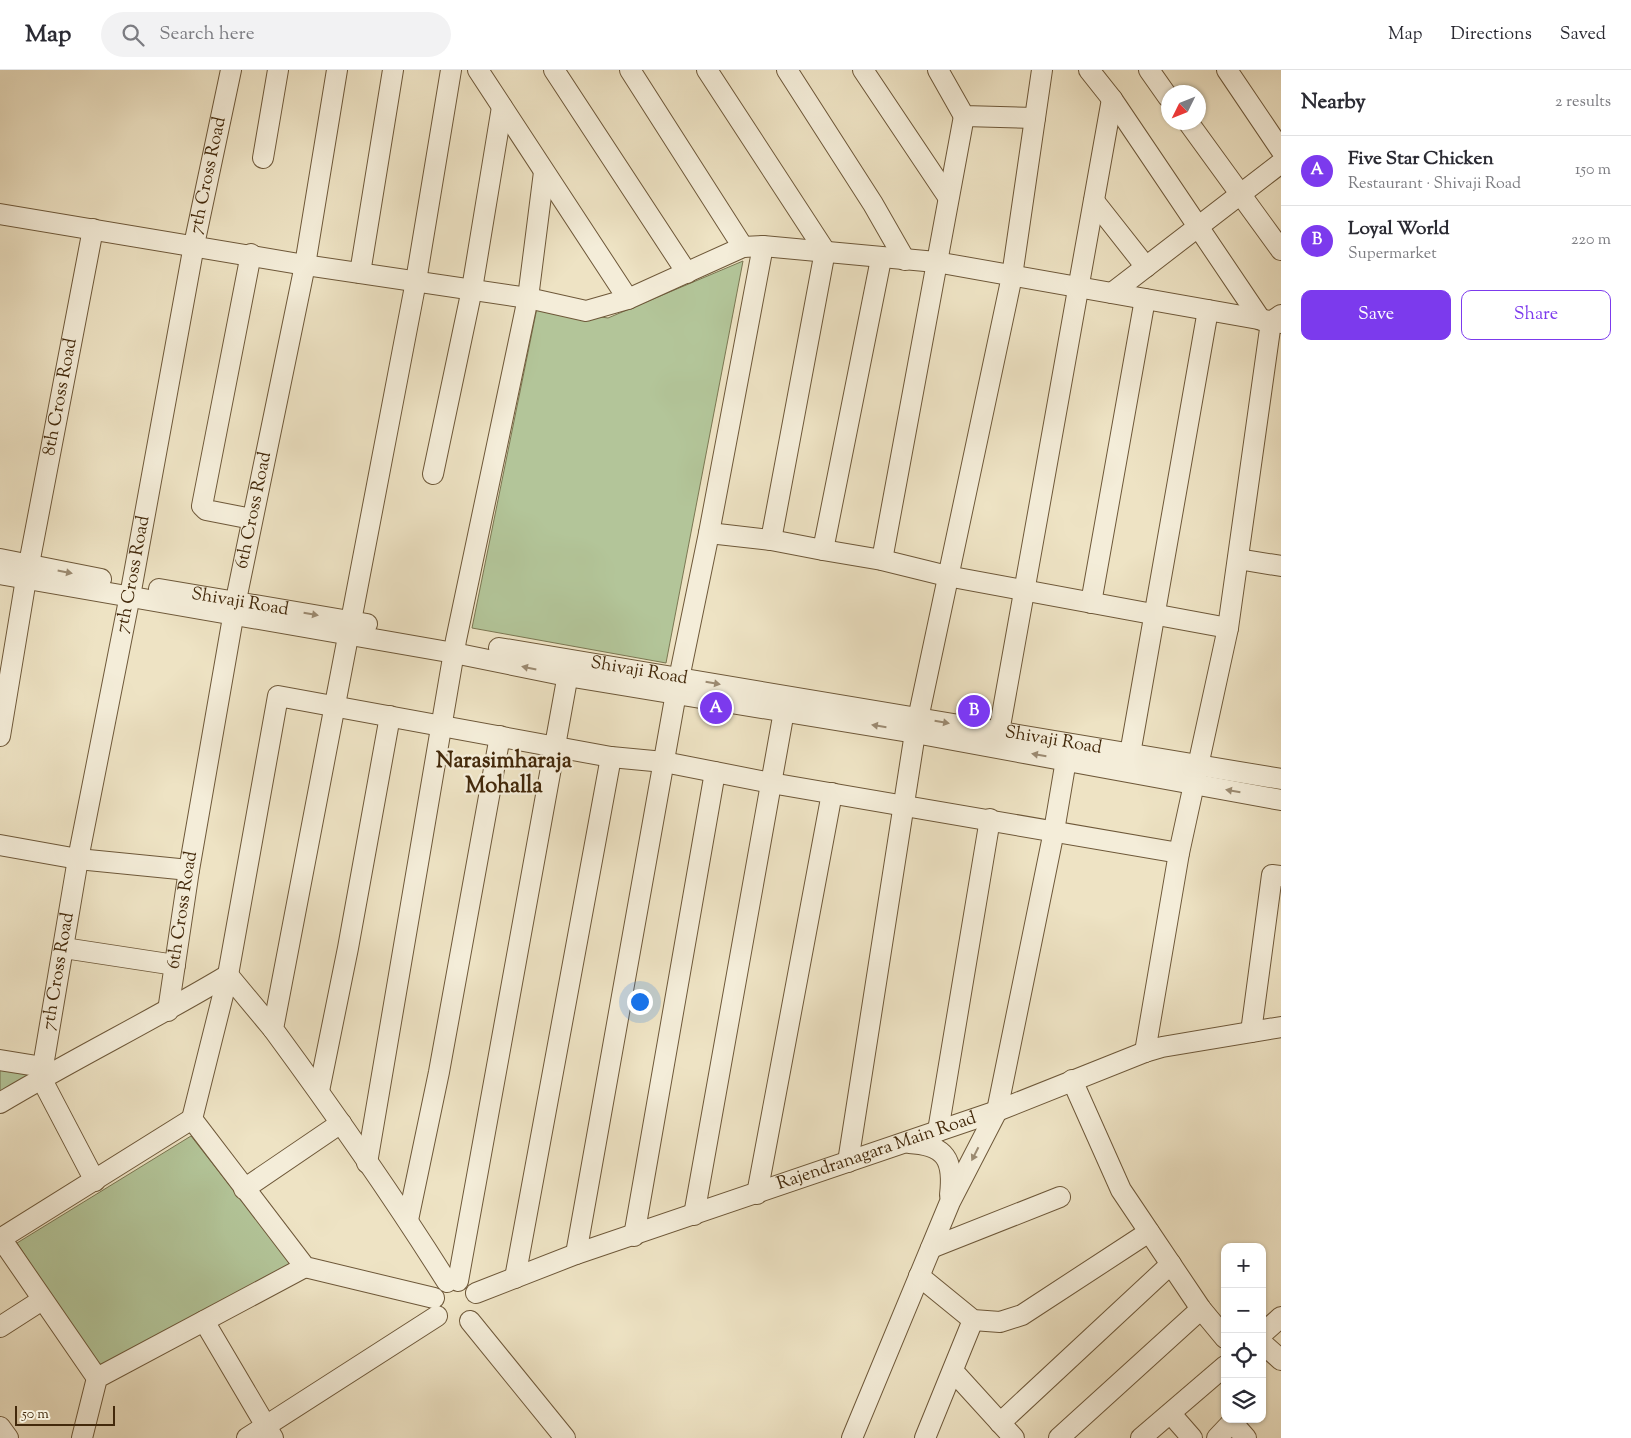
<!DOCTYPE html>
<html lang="en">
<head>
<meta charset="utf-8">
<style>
  body { margin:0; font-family:"Sorts Mill Goudy",serif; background:#f2f2f3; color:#2b2b33 }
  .controls { position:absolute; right:15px; bottom:15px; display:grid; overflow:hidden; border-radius:10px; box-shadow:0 1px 4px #0004 }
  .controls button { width:45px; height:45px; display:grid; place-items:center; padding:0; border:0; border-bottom:1px solid #e1e1e2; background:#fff; color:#2b2b33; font:25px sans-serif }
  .compass { position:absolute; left:1161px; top:15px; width:45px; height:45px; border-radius:50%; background:#fff; box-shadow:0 1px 4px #0004; rotate:227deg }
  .scale { position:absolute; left:15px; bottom:12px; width:100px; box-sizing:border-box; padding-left:5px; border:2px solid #43290b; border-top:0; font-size:14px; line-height:18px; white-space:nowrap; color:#43290b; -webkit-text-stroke:4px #f4edd9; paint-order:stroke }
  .you { position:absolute; left:639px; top:931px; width:18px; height:18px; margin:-12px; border:4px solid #fff; border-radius:50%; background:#1a73e8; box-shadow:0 0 0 8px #1a73e833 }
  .badge { display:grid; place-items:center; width:32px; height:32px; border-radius:50%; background:#7c3aed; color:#fff; font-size:16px; font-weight:700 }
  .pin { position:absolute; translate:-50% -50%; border:2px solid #fff; box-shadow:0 1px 5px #0006 }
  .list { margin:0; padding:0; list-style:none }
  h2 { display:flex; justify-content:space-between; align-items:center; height:65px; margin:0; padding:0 20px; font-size:21px }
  h2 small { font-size:16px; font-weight:400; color:#7c7c81 }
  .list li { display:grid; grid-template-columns:32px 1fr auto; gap:15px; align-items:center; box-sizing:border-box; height:70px; padding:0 20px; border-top:1px solid #e1e1e2 }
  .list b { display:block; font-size:19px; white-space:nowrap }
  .list p { margin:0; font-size:16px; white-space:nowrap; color:#7c7c81 }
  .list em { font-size:16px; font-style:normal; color:#7c7c81 }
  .actions { display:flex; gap:10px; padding:15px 20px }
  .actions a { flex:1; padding:11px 0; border:1px solid #7c3aed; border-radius:10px; text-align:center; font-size:18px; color:#7c3aed }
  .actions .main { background:#7c3aed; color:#fff }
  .icon { flex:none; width:28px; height:28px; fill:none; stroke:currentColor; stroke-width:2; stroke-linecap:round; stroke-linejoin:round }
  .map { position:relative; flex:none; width:1281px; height:1368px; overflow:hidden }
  header { display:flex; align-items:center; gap:30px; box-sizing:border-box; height:70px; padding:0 25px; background:#fff; border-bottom:1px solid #e1e1e2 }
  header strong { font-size:24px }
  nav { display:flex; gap:28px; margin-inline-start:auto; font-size:18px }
  .search { width:350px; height:45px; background:#f2f2f3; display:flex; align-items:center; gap:12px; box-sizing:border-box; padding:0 18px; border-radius:28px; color:#7c7c81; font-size:19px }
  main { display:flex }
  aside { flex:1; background:#fff }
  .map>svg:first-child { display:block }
</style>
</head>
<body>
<header>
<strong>Map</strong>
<div class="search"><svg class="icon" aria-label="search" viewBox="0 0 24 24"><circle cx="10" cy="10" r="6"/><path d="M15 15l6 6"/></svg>Search here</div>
<nav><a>Map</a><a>Directions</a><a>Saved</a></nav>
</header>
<main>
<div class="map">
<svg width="1281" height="1368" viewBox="0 0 1281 1368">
  <rect width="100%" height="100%" fill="#eee3c4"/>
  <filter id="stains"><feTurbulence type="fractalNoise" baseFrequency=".004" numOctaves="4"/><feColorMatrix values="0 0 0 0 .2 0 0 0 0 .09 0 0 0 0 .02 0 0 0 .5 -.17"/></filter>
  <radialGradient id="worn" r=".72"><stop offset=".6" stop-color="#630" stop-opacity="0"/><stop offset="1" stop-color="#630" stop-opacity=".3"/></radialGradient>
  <path fill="#b3c599" stroke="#7b7752" d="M743 191 666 593 472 558 537 238 608 248Z
    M0 995 38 1002 0 1025Z
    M191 1066 291 1194 99 1297 17 1173Z"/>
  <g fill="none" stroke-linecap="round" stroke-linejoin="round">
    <defs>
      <g id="minor">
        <path d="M478 0 628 229"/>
        <path d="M554 0 687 203"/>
        <path d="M630 0 743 177"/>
        <path d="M707 0 825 181 771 470"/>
        <path d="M787 0 873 134 905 190"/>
        <path d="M863 0 948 127"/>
        <path d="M938 0 964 46 1035 48"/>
        <path d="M1089 0 1112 29 1261 250"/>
        <path d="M1149 0 1168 27"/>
        <path d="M1227 0 1281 80"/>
        <path d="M1188 52 1281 180"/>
        <path d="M263 88 278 0"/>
        <path d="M1094 131 1146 197"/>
        <path d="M0 144 305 195 528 228 586 241 628 229 743 177 763 176 936 192 1281 253"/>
        <path d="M251 184 202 436 206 440 252 449"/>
        <path d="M360 203 393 0"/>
        <path d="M1112 223 1281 93"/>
        <path d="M433 404 472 219 502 37"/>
        <path d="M709 463 771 470 823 480 882 490 947 506 1228 558"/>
        <path d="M823 480 881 189"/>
        <path d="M0 489 101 509"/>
        <path d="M1238 489 1281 496"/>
        <path d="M882 490 964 46"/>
        <path id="s1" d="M29 494 93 159"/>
        <path d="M0 504 454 583 567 606 915 663 1281 730"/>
        <path id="s2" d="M159 519 367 554"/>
        <path d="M1091 533 1145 229"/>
        <path id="s3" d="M499 578 1281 709"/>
        <path d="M999 662 1112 29"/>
        <path d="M0 666 26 509"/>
        <path d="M1130 684 1208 240"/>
        <path d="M0 775 78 789 189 800"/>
        <path d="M64 878 175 895"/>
        <path id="s4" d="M168 941 189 800 236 530 305 195 337 0"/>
        <path d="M1251 962 1272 805 1281 806"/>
        <path d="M1145 982 1179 783 1228 558 1271 252 1281 245"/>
        <path d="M0 990 43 997"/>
        <path id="s5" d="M41 1008 78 789 132 515 194 175 231 0"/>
        <path d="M41 1008 95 1111"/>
        <path d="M1072 1010 1121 1120 1201 1239 1225 1268"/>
        <path d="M319 1021 348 878 390 646"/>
        <path d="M0 1033C75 988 153 950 228 905L273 959"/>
        <path d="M192 1049 228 905 278 626 611 687 664 692 771 713 1179 783"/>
        <path d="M938 1061 990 749"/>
        <path d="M909 1073C946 1075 954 1090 950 1125"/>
        <path d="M848 1092 915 663 1012 206 1042 0"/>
        <path d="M367 1093 456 570 528 228 544 102"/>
        <path d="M244 1119 341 1053"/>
        <path d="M757 1124 832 723"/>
        <path d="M694 1145 784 641"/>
        <path d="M408 1150 439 1002 500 666"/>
        <path d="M634 1166 715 702"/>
        <path d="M0 1169 192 1049 305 1197 434 1228"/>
        <path d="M2 1170 97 1308"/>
        <path d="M931 1178 1060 1127"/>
        <path d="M576 1184 676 623 709 463 763 176"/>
        <path d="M919 1206 973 1250 1000 1252 1022 1245 1149 1162"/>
        <path d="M515 1208 611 687"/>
        <path d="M458 1211 570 593"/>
        <path d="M447 1212C393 1126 334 1042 273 959L416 211 451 0"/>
        <path id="s6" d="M476 1223 576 1184 997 1041 1145 982 1162 977 1281 957"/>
        <path d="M204 1251 273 1368"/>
        <path d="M470 1251 565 1368"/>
        <path d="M0 1257 42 1230"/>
        <path d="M1262 1264 1281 1247"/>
        <path d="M1262 1273 1281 1290"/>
        <path d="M953 1301 1014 1368"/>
        <path d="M1171 1344 1192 1368"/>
        <path d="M1232 1352 1246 1368"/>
        <path d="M1000 1353 1171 1194"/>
        <path d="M0 1357 8 1368"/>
        <path d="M82 1368 97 1308 305 1197"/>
        <path d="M247 1368 437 1246"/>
        <path d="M852 1368 950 1132 997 1041 1054 761 1066 690"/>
        <path d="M925 1368 973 1250"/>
        <path d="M1059 1368 1201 1239"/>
        <path d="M1141 1368 1225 1296"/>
        <path d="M1217 1368 1235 1349"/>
      </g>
    </defs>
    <use href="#minor" stroke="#6e5839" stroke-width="22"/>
    <use href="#minor" stroke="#f4edd9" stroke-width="20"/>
  </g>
  <defs><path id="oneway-solid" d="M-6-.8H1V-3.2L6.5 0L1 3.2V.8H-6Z" transform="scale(1.25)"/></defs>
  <g fill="#9c8b72">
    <use href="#oneway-solid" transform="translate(65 502) rotate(11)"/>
    <use href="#oneway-solid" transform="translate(311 544) rotate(10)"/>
    <use href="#oneway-solid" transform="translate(529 598) rotate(-168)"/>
    <use href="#oneway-solid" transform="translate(713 613) rotate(10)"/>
    <use href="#oneway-solid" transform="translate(942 652) rotate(10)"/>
    <use href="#oneway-solid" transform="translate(879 656) rotate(-171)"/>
    <use href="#oneway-solid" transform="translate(1039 685) rotate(-170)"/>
    <use href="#oneway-solid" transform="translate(1233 721) rotate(-170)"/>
    <use href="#oneway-solid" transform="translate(975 1084) rotate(117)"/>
  </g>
  <g text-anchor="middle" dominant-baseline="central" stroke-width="4.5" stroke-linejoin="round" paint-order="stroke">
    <g font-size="18" fill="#43290b" stroke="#f4edd9">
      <text stroke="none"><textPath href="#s5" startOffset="918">7th Cross Road</textPath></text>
      <text stroke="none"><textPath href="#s1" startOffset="170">8th Cross Road</textPath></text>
      <text stroke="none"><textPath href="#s4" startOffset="508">6th Cross Road</textPath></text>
      <text stroke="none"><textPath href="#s5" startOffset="512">7th Cross Road</textPath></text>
      <text stroke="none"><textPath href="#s2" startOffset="82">Shivaji Road</textPath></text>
      <text stroke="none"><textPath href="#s3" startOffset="142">Shivaji Road</textPath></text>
      <text stroke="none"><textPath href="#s3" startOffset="562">Shivaji Road</textPath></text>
      <text stroke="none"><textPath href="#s4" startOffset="102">6th Cross Road</textPath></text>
      <text stroke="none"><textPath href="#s5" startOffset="108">7th Cross Road</textPath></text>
      <text stroke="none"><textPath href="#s6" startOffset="425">Rajendranagara Main Road</textPath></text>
    </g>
    <g font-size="22" font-weight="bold" fill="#43290b" stroke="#f4edd9">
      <text x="504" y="692">Narasimharaja<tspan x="504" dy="25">Mohalla</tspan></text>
    </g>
  </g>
  <rect width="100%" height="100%" filter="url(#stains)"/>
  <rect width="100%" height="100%" fill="url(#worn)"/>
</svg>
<div class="controls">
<button>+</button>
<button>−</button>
<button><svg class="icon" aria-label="locate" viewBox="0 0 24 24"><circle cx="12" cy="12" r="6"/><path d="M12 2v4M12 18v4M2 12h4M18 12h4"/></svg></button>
<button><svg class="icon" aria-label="layers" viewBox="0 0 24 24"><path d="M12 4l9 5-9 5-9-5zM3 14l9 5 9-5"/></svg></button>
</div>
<svg class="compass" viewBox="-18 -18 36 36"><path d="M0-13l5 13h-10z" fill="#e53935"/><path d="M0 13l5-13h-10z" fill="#7c7c81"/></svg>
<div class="scale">50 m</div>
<div class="you"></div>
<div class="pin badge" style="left:716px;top:638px">A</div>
<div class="pin badge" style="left:974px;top:641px">B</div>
</div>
<aside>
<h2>Nearby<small>2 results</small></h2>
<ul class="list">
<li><span class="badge">A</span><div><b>Five Star Chicken</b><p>Restaurant · Shivaji Road</p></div><em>150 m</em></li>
<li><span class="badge">B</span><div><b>Loyal World</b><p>Supermarket</p></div><em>220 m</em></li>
</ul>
<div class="actions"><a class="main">Save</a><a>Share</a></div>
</aside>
</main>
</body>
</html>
